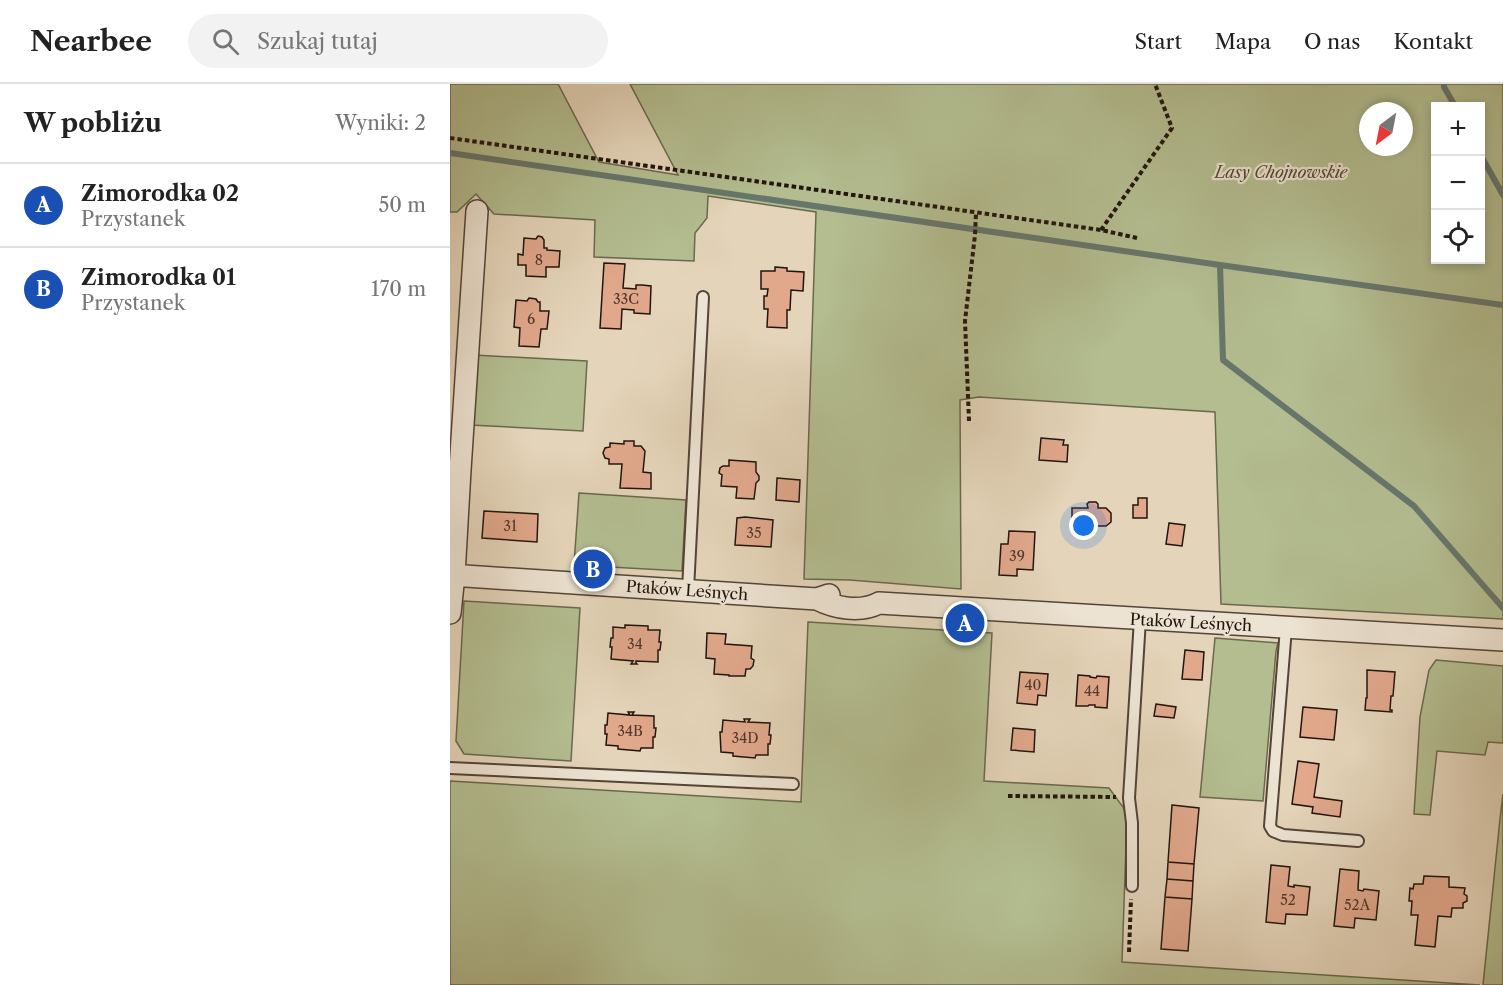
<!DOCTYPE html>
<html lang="pl">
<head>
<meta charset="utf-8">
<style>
  body { margin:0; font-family:"Libre Caslon Text",serif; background:#f2f2f2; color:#222 }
  .controls { position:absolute; right:18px; top:18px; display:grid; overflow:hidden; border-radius:0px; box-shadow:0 3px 9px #0003 }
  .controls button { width:54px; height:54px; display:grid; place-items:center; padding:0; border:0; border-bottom:2px solid #e0e0e0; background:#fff; color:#222; font:30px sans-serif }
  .compass { position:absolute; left:909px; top:18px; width:54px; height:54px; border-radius:50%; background:#fff; box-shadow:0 3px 9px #0003; rotate:212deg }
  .you { position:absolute; left:634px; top:442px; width:21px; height:21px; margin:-15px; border:4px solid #fff; border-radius:50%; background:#1a73e8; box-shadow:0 0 0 9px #1a73e833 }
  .badge { display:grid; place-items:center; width:39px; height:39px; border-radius:50%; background:#b45309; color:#fff; font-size:20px; font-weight:700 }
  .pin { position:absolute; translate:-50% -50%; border:3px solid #fff; box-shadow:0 2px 6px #0006 }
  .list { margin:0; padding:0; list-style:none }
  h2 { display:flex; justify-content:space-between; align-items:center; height:78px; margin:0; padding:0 24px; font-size:26px }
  h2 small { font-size:20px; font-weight:400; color:#767676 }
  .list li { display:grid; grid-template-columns:39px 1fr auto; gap:18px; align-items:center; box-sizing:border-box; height:84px; padding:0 24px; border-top:2px solid #e0e0e0 }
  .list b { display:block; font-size:22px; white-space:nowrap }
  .list p { margin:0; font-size:20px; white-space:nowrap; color:#767676 }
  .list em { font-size:20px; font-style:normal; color:#767676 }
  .icon { flex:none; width:33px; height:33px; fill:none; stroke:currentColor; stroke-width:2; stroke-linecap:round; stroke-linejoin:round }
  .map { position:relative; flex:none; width:1053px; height:901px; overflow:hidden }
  header { display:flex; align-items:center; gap:36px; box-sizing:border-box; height:84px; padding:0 30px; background:#fff; border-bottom:2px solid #e0e0e0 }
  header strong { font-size:28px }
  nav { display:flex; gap:33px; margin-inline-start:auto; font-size:21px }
  .search { width:420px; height:54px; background:#f2f2f2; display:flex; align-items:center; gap:15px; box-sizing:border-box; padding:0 21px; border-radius:33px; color:#767676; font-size:22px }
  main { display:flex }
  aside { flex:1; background:#fff }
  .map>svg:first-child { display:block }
</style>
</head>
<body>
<header>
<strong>Nearbee</strong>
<div class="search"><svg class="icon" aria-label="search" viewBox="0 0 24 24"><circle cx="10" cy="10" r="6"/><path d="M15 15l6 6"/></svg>Szukaj tutaj</div>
<nav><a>Start</a><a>Mapa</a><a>O nas</a><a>Kontakt</a></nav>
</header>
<main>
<aside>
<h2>W pobliżu<small>Wyniki: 2</small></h2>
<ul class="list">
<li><span class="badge" style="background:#1a4fb4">A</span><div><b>Zimorodka 02</b><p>Przystanek</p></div><em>50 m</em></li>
<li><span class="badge" style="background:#1a4fb4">B</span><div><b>Zimorodka 01</b><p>Przystanek</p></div><em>170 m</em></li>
</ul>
</aside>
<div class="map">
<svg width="1053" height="901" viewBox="0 0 1053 901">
  <rect width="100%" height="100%" fill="#e4d4b9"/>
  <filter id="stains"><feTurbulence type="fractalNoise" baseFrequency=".00333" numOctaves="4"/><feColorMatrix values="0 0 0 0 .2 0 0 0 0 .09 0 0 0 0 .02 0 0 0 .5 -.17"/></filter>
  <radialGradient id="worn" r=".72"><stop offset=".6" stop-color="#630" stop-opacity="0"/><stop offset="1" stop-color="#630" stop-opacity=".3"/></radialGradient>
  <path fill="#b3bd90" stroke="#6a684e" stroke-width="1.5" fill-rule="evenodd" d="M0 0H108L149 78 228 91 180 0H1053V535L771 520 765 328 529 313 510 316 511 505 400 496 354 495 366 128 258 112 257 134 245 149 244 177 144 173 145 136 44 130 26 110 7 128H0ZM986 22H1030V176H986ZM918 27H954V63H918Z
    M24 271 137 277 133 347 20 341Z
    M129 409 236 416 232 487 124 481Z
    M14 517 130 524 121 677 14 670 6 657Z
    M358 538 542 549 534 697 659 704 673 723 677 733 672 878 1030 901H0V697L351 718Z
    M765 554 828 559 826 567 813 717 750 713Z
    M986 576 1053 582V659L1038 658 1035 671 987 667 980 731 964 730 970 633 979 586Z
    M1053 710V901H1033L1050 735Z"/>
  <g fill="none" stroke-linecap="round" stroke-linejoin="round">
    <path stroke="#67766c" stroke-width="6" d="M994 0V3L1005 22
      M0 69 770 181 1053 221
      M1030 70 1053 111
      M770 181 773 276 964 422 1053 524"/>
  </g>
  <path fill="#e1a88c" stroke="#22140d" stroke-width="1.5" d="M88 152 92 153 94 156V164H97V166L110 167 109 183H96V193L76 192V181H68V170L73 171 74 154 86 155Z
    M154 179 175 180 173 204 186 205V201H192L201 202 200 230 184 229V226L172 225 171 245 150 244Z
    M325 183 337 184V187L354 188 353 207 341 206 340 226H337V244L317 243 318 225H314V212H317L318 205H311V187H325Z
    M79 214 86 215 88 218H90V227H99L97 245H91L89 263 69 262 70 244 64 243 66 216 77 217Z
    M591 354 614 356 613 361H618L617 378 589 376Z
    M174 357H184V362H191L195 367 193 388 201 389V405L170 404 172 380H159V375L155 374 153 369 155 364 160 363V359L174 360Z
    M279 376 306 378V388L309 392V396L306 399 304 415 286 414 287 403 271 402 272 391 269 389 270 384 273 382H279Z
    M327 394 350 396 349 418 326 416Z
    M688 414H697V434H683V421H688Z
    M639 418H646L648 420V424H656L661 429V438L656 442H622V424H638L637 420Z
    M34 427 88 430 87 458 32 454Z
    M295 433 323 436 321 463 285 461 287 434Z
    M719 439 735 441 732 462 716 460Z
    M559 447 585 448 583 486 567 485V492L549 491 551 460H558Z
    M175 541 198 542V546H210L209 558H211L210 566H208V578L186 577V579L187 580H181L183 577 161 575 162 563H160L161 554H163V543L175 544Z
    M257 549 276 550 275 560 302 562 301 574 304 576 303 582 300 585H296L295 592H279V591L264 590 265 575 256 574Z
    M735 566 754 568 752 596 732 595Z
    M917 586 945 588 943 612H941L940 626H942V628L915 626 916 614H917Z
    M570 588 598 590 596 612 588 611 587 621 567 619Z
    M628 591 640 592V593L646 594 647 592 659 593 657 624 645 623V621H639L638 622H626Z
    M706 620 726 623 724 634 704 632Z
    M853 623 887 626 884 656 850 653Z
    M178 628H184L182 631 204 632V644H206L205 653H203V664H191L190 667 168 665V662L156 661 157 650H155V641H157L158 629 180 631Z
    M294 635H300L298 638 320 639 319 651H321L320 660H318V671H306L305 674 283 672V669L271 668 270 648H272L273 636 295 638Z
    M563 644 585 646 584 668 561 666Z
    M848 677 869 680 864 713 892 717 890 733 862 729 863 723 842 720Z
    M722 721 749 724 744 780 718 778Z
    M718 778 744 780 743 797 717 795Z
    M821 781 840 783 838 802 844 803V801L860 803 857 831 836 830 835 840 816 838Z
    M890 785 909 787 908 806 913 807 914 805 929 807 926 836 905 834 904 844 884 842Z
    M974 792 999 793V803L1015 804 1014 810 1017 812V817L1013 819V824H1002L1001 833 988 832 985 863 965 861 968 831H961L962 817H959L960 804 963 805 964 800H973Z
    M717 795 743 797 742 815 715 813Z
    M715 813 742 815 738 867 711 865Z"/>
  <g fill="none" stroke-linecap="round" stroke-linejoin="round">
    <defs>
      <path id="lane" d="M238 506 253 213
        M836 544 820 742 823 747 833 751 908 757
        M0 684 343 700
        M682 802V739L679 714 690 535"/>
      <path id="street" d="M0 491 367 515 379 511
        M367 515C385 524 410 529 429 519L1053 556
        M0 529 4 491 10 386 27 127"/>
    </defs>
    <use href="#lane" stroke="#524438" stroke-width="14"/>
    <use href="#street" stroke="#524438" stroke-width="24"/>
    <path stroke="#22140d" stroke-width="4" stroke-dasharray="4.5 3" stroke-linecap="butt" d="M0 54 651 146 687 154
      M651 146 722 44 705 0
      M519 337 515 237 525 151 526 129
      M558 712 666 713
      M679 868 681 815"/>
    <use href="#lane" stroke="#ede3d2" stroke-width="10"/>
    <use href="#street" stroke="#ede3d2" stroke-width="21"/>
  </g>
  <g text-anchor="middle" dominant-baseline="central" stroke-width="4.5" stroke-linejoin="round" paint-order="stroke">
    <g font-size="14" fill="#52392d">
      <text x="89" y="176">8</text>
      <text x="176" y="215">33C</text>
      <text x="81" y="235">6</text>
      <text x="60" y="442">31</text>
      <text x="304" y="449">35</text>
      <text x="567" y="472">39</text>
      <text x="185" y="560">34</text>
      <text x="583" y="601">40</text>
      <text x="642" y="607">44</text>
      <text x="180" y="647">34B</text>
      <text x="295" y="654">34D</text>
      <text x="838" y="816">52</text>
      <text x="907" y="821">52A</text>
    </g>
    <g font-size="16" font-style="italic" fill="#4e4734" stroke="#ede3d2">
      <text x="831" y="88">Lasy Chojnowskie</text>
    </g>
    <g font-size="16" fill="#22140d" stroke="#ede3d2">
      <text transform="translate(237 506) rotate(4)">Ptaków Leśnych</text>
      <text transform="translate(741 538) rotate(3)">Ptaków Leśnych</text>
    </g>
  </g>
  <rect width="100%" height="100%" filter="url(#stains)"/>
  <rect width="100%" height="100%" fill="url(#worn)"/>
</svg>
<div class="controls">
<button>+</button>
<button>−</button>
<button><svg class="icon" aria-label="locate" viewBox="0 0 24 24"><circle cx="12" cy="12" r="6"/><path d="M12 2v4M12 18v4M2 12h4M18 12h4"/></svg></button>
</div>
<svg class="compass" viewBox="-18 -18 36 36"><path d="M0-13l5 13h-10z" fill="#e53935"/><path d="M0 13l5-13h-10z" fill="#767676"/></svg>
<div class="you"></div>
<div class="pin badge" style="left:515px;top:539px;background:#1a4fb4">A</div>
<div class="pin badge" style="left:143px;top:485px;background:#1a4fb4">B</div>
</div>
</main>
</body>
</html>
